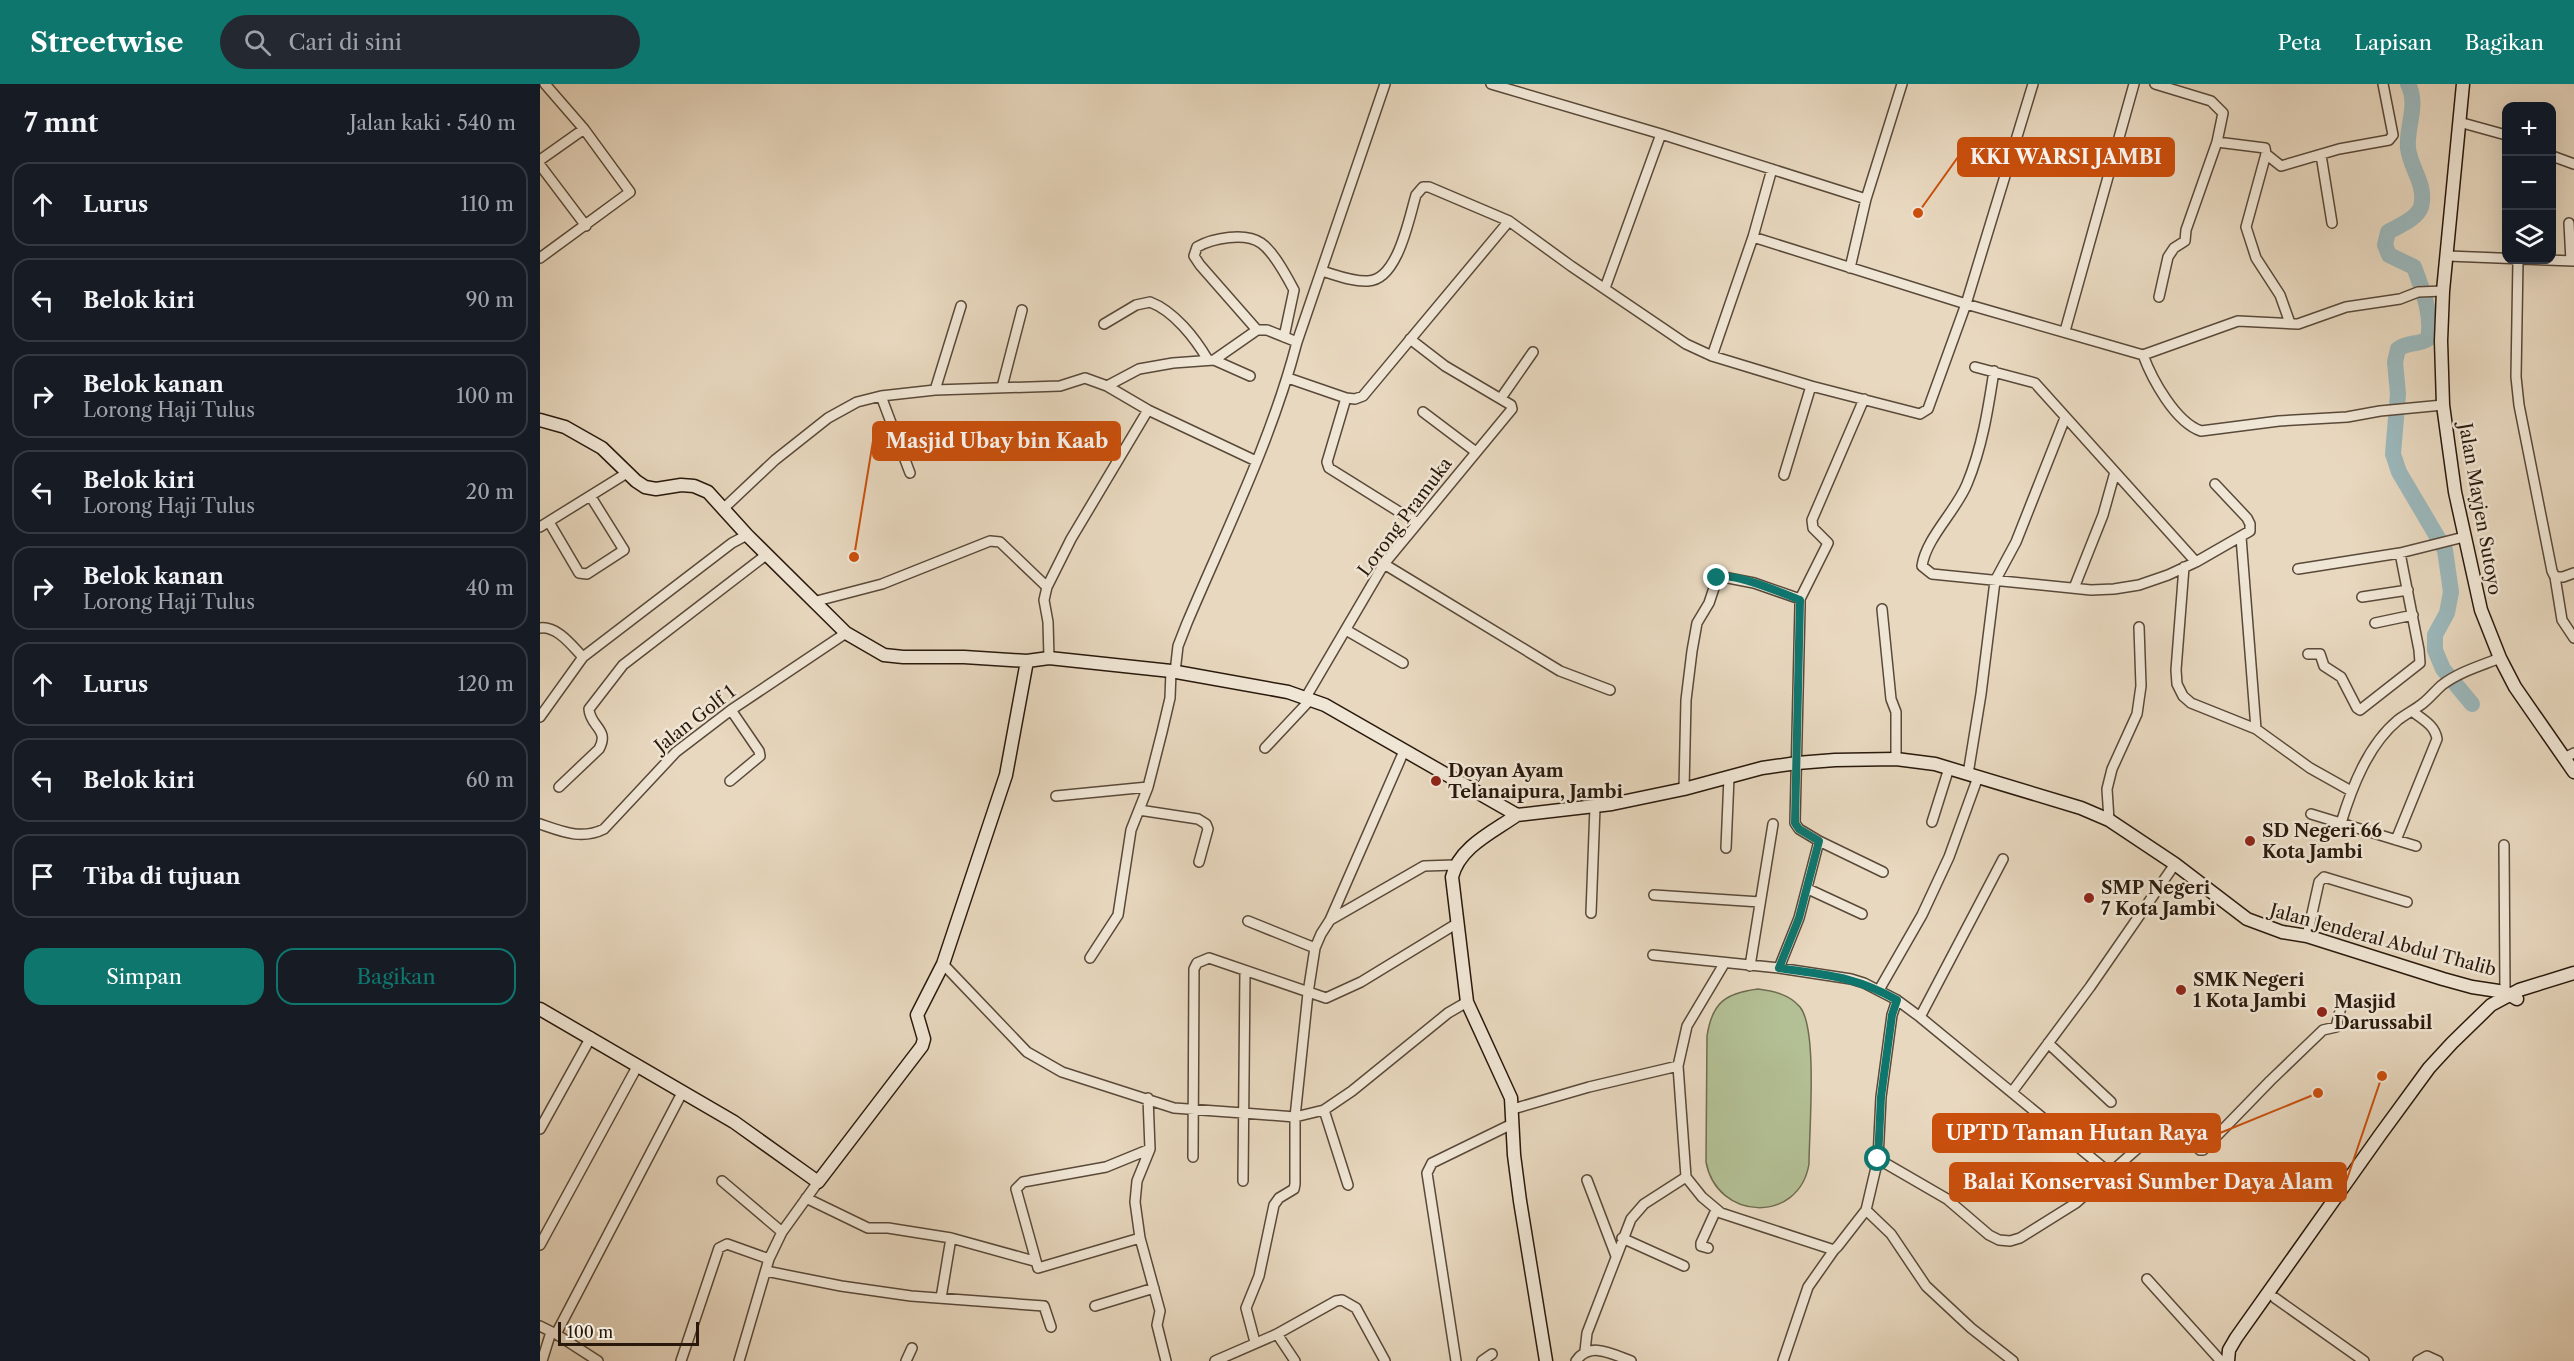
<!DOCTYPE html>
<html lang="id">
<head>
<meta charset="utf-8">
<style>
  body { margin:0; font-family:"Libre Caslon Text",serif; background:#242831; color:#f1f3f6 }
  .controls { position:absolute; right:18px; top:18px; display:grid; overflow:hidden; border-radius:12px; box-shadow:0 6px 24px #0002 }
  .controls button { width:54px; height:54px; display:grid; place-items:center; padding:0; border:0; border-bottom:2px solid #363941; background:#171b24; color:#f1f3f6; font:30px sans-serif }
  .scale { position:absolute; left:18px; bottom:15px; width:141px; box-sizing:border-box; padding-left:6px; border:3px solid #29190c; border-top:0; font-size:16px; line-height:21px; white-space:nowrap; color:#29190c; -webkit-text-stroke:4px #f0e6d5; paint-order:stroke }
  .stop { position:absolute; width:18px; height:18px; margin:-14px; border:4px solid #0f766e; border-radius:50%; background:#fff }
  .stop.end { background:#0f766e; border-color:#fff; box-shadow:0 2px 6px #0008 }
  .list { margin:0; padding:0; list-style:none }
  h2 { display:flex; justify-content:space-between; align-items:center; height:78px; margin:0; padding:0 24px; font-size:26px }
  h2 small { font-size:20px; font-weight:400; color:#9ea1a6 }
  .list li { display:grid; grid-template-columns:39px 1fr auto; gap:18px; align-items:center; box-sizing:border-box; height:84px; margin:0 12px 12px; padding:0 12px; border:2px solid #363941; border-radius:18px }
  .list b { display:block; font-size:22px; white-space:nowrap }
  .list p { margin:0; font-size:20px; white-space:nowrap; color:#9ea1a6 }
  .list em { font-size:20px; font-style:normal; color:#9ea1a6 }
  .actions { display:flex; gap:12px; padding:18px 24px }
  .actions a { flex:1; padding:14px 0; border:2px solid #0f766e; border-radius:18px; text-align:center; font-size:21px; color:#0f766e }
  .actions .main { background:#0f766e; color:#fff }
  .icon { flex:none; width:33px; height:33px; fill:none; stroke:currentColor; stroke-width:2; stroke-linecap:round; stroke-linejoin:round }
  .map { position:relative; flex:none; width:2034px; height:1277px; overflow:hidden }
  header { display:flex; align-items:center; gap:36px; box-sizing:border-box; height:84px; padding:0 30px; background:#0f766e; color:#fff }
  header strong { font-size:28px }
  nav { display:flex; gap:33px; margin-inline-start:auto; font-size:21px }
  .search { width:420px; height:54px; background:#242831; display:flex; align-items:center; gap:15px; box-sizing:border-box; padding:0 21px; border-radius:33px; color:#9ea1a6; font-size:22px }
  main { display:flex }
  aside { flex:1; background:#171b24 }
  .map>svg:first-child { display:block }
</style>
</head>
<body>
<header>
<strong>Streetwise</strong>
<div class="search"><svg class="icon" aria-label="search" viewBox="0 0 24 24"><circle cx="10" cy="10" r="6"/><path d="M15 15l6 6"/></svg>Cari di sini</div>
<nav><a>Peta</a><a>Lapisan</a><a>Bagikan</a></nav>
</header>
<main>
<aside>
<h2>7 mnt<small>Jalan kaki · 540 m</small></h2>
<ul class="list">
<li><svg class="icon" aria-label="ahead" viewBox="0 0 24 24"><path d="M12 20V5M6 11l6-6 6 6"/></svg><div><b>Lurus</b></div><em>110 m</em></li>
<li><svg class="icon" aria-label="left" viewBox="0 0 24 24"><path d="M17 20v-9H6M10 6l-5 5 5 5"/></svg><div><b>Belok kiri</b></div><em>90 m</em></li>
<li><svg class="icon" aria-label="right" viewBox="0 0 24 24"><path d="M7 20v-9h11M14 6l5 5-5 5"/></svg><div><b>Belok kanan</b><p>Lorong Haji Tulus</p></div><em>100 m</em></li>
<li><svg class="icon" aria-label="left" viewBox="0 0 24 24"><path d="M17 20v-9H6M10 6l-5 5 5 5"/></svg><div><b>Belok kiri</b><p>Lorong Haji Tulus</p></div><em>20 m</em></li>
<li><svg class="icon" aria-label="right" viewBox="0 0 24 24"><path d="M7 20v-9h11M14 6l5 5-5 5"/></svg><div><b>Belok kanan</b><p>Lorong Haji Tulus</p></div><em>40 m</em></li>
<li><svg class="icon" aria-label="ahead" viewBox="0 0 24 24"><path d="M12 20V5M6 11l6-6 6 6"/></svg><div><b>Lurus</b></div><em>120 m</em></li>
<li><svg class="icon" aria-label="left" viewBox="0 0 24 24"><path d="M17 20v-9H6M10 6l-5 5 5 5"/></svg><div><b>Belok kiri</b></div><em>60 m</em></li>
<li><svg class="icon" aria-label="arrive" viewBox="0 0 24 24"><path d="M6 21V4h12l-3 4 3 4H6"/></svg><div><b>Tiba di tujuan</b></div></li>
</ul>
<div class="actions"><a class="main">Simpan</a><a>Bagikan</a></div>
</aside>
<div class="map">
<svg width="2034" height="1277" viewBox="0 0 2034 1277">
  <rect width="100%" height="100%" fill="#e8d8bf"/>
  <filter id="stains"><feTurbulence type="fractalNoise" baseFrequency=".00333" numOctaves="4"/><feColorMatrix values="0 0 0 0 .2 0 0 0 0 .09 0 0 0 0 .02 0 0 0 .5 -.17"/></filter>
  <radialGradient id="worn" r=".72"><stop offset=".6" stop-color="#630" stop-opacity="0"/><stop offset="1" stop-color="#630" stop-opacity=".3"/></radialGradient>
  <path fill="#b3bf94" stroke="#6e6c50" stroke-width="1.5" d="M1218 905C1233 907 1249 910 1260 923 1278 945 1269 1048 1269 1080 1259 1140 1177 1137 1166 1078L1167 952C1172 919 1185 909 1218 905Z"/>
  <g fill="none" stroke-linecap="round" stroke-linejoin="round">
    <path stroke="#9bb8bc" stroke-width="16" d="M1868 0C1879 22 1866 42 1868 64 1870 84 1887 101 1881 123 1877 135 1858 142 1848 148L1845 161 1849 171 1874 183C1882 205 1893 231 1888 255 1878 261 1868 258 1858 265L1855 278 1858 310 1853 370 1859 388 1905 466 1911 508 1907 529 1895 551V566L1903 585 1932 620"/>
    <defs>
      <path id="street" d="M951 0 1121 50 1326 115 1362 0
        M1615 0 1671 17 1683 29 1677 58 1646 146 1645 157 1634 164 1628 173 1619 213
        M1919 38 1966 51
        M1677 58 1725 64 1726 70 1706 143 1716 174 1740 211 1750 239
        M1726 70 1741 82 1799 65 1849 56 1853 51 1843 0
        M1781 71 1792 139
        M2012 72 2034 80
        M0 76 44 45
        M0 81 46 142
        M2029 139 2031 177
        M1213 153 1426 220 1603 271 1698 237 1758 240 1806 223 1860 215 1878 208 1903 207
        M1908 172 2034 177
        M0 174 90 108 44 45 5 0
        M1978 176 1976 293 1979 321 2012 487 2015 493H2023L2034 489
        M1310 184 1326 115
        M782 187C796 191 813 198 828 197 858 196 869 134 876 111L883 103H889L969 137 1031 182 1146 260 1172 272 1271 302 1380 330 1388 325 1426 220 1493 0
        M1065 204 1121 50
        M564 240 596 221 610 218C634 227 655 254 668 276
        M717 246 660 181 654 172 657 163C673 154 705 148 721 159 734 168 747 193 754 206L744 253
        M1525 247 1594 0
        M1603 271C1612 295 1635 338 1661 347L1739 337 1807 333 1840 327 1903 321
        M1172 272 1213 153 1232 85
        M674 276 710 292
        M1435 283 1495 299 1656 478
        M1454 287C1448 326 1442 364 1427 400 1416 427 1386 454 1382 482L1392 490 1551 506 1574 505 1599 501 1628 491 1656 478 1710 447V440L1707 434 1675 400
        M748 294 806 314 815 315 823 312 969 137
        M567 302 608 326 716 377
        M462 303 482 226
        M395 306 421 222
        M341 312 370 389
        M806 314 787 378 789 384 877 439
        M961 314 993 268
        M883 328 936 368
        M1244 391 1271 302
        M183 425 235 376 288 334 317 318 341 312 395 306 520 302 545 294 567 302 599 285 633 279 674 276 717 246H727L757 258
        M9 438 39 489 47 490 84 466 51 413
        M0 443 87 389
        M1701 453 1716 645
        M844 480 1020 587 1070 606
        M1644 483 1636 586 1637 600 1643 612 1651 619 1716 645 1770 684 1811 707
        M1758 485 1860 469 1924 453
        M2015 493 2022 536 2034 554
        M1534 504 1563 431 1575 388
        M1822 513 1868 506
        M273 518 342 500 450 457 460 458 507 503
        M1342 525 1351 615 1356 628V675
        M1835 539 1873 531
        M0 544C18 542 32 562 43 573
        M806 546 863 579
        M1768 570H1780L1784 582 1801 593 1817 624 1820 626 1880 579 1879 566 1860 469
        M509 574 508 538 504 516 507 503 531 455 608 326
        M635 588 638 562 647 539C686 447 732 355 757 258L845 0
        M766 613 844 480 972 325 971 321 905 282 870 255
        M0 633 43 573 192 459 207 451
        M725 664 771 615
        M2026 673 2034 669
        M1428 690 1441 610 1455 497 1476 458 1525 334
        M190 697 220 672 219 667 191 626
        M19 703 59 665C70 645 50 643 49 625L83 581 226 471
        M1144 705 1146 616 1152 567 1157 539 1169 519 1178 492 1214 499 1260 515
        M516 712 608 703
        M599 726 658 735 666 740 668 745 659 778
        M1771 730 1876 762
        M1569 736 1567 705 1572 685 1597 630 1601 602 1599 543
        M1392 738 1409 684
        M1801 739C1812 703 1828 661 1858 636 1866 630 1874 626 1882 620 1889 615 1895 607 1902 601 1919 588 1940 582 1960 574
        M0 740C23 748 42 756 64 745L136 668 191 626 306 549
        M1856 756 1897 655C1895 641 1882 635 1872 627
        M1279 757 1343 788
        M1964 761 1965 908
        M1186 764 1189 693
        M1268 805 1322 830
        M1114 811 1220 818
        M1051 829 1055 723
        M790 836 864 667
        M708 837 775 864
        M1767 852 1779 798 1784 793 1867 818
        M1113 871 1239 884 1311 895 1324 899 1357 916
        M550 874 578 831 591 746 608 703 622 648 630 614 631 587
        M403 880 487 968 522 988 634 1024 703 1029 755 1033 784 1026 812 1007 908 929 927 918
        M1184 880 1147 942 1138 982 1146 1093 1162 1113 1181 1129 1294 1166 1298 1162 1326 1126 1338 1075 1341 1013 1352 931 1357 916 1380 933 1582 1099
        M1210 882 1233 740
        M1239 884 1259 834 1279 757 1259 745 1255 739 1260 522V515L1288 459 1273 444 1272 436 1324 315
        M1339 906 1382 831 1409 773 1438 693
        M1380 933 1463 775
        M1508 959 1571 1018
        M1472 1008 1550 903 1635 780
        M608 1014 610 1065 597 1097 595 1118 600 1154 620 1227 617 1241 626 1277
        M973 1025 1049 1003 1138 982
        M784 1026 808 1101
        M0 1045 51 953
        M653 1073 654 885 657 879 669 874 786 914 821 898 916 840
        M1338 1075 1407 1115 1449 1151 1459 1156 1470 1157 1480 1154 1536 1119 1606 1057 1632 1037 1660 1066H1663L1730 997 1783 946 1796 943 1801 923
        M1047 1096 1076 1172
        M182 1097 242 1148
        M703 1097 705 887
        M266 1114 328 1144H348L411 1154 494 1177
        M1326 1126 1351 1150 1386 1202 1431 1244 1473 1277
        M600 1154 498 1184 476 1105 483 1098 566 1083 610 1065
        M1082 1154 1144 1182
        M0 1161 98 981
        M1168 1164 1161 1162V1159L1176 1126
        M226 1187 301 1202 371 1212 504 1222 511 1243
        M1607 1195 1680 1276
        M401 1214 411 1154
        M1735 1214 1824 1277
        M555 1222 614 1204
        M0 1242 16 1250 58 1277
        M16 1250 143 1007
        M737 1250 755 1277
        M715 1258 706 1224 719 1192 734 1121 739 1114 754 1105 755 1100V1033L768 909 775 864 781 850 790 836 884 782 915 781
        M1045 1267 1047 1249 1091 1135 1104 1120 1146 1093
        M2 1277 11 1248
        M141 1277 179 1164 187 1160 229 1175
        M199 1277 229 1175 242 1148 278 1098
        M366 1277 372 1264
        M675 1277 737 1250 796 1217 802 1216 816 1224 845 1277
        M916 1277 887 1089 892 1079 972 1040
        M942 1277 952 1270
        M1036 1277C1050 1257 1072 1270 1091 1277
        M1243 1277 1268 1203 1294 1166
        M1878 1277 1887 1272 1898 1277"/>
      <path id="secondary" d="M1923 0 1903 207 1901 257 1903 321 1915 408 1941 526 1960 574 1975 603 2034 688
        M0 336 25 343 62 364 96 397 105 403 116 405 141 401 154 402 168 408 207 451 306 549 344 571 363 573H424L487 577 509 574 631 587 748 608 785 621 977 731 1072 720 1144 705 1222 684 1257 679 1295 676 1356 675 1395 680 1541 724 1569 736 1635 780 1707 835 1742 848 1767 852 1903 895 1932 903 1965 908 1977 915
        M977 731C953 748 919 763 912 793L927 918 971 1014 974 1071 980 1117 1006 1277
        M0 925 194 1038 278 1098 382 962 384 955 377 931 403 880 466 691 487 577
        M1688 1277 1689 1266 1696 1254 1840 1051 1889 984 1912 959 1951 921 1979 906 2034 889"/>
    </defs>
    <use href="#street" stroke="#594939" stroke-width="12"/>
    <use href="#secondary" stroke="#29190c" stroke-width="15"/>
    <use href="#street" stroke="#f0e6d5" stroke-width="9"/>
    <use href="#secondary" stroke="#f0e6d5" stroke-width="12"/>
  </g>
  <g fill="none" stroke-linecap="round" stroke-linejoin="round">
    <path stroke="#0f766e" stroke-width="8" d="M1177 494C1189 486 1245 510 1260 516L1255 739 1259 745 1279 757 1259 834 1239 884C1286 891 1315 892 1357 916L1352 931 1341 1013 1338 1075"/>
  </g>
  <g fill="#8f2418" stroke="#f0e6d5" stroke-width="2">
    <circle cx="896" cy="697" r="6"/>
    <circle cx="1710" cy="757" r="6"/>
    <circle cx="1549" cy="814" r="6"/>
    <circle cx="1641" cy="906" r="6"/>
    <circle cx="1782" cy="928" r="6"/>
  </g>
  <g text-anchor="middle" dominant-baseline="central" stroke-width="5" stroke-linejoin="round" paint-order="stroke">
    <g font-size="18" fill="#29190c" stroke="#f0e6d5">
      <text transform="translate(1940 425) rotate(80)">Jalan Mayjen Sutoyo</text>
      <text transform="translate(865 433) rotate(-53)">Lorong Pramuka</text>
      <text transform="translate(155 635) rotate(-38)">Jalan Golf 1</text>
      <text transform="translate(1843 856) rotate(15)">Jalan Jenderal Abdul Thalib</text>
    </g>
    <g font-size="18" font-weight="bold" fill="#29190c" stroke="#f0e6d5" text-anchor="start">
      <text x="908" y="687">Doyan Ayam<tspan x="908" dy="21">Telanaipura, Jambi</tspan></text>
      <text x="1722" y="747">SD Negeri 66<tspan x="1722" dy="21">Kota Jambi</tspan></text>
      <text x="1561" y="804">SMP Negeri<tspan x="1561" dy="21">7 Kota Jambi</tspan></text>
      <text x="1653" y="896">SMK Negeri<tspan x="1653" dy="21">1 Kota Jambi</tspan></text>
      <text x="1794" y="918">Masjid<tspan x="1794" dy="21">Darussabil</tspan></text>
    </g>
  </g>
  <path fill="none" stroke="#cb4f0c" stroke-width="2" d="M1378 129L1418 73M314 473L333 357M1778 1009L1680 1049M1842 992L1806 1098"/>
  <g fill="#cb4f0c" stroke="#f0e6d5" stroke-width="2">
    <circle cx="1378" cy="129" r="6"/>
    <circle cx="314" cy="473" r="6"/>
    <circle cx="1778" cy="1009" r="6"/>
    <circle cx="1842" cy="992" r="6"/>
  </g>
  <g fill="#cb4f0c" stroke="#cb4f0c" stroke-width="2">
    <rect x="1418" y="54" width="216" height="38" rx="6"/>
    <rect x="333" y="338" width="247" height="38" rx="6"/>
    <rect x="1393" y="1030" width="287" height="38" rx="6"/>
    <rect x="1410" y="1079" width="396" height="38" rx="6"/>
  </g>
  <g font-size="20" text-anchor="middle" font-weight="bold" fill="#fff">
    <text x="1526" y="80">KKI WARSI JAMBI</text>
    <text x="457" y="364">Masjid Ubay bin Kaab</text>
    <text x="1537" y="1056">UPTD Taman Hutan Raya</text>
    <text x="1608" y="1105">Balai Konservasi Sumber Daya Alam</text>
  </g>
  <rect width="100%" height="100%" filter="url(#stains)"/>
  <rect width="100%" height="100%" fill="url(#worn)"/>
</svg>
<div class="controls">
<button>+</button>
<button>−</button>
<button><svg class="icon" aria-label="layers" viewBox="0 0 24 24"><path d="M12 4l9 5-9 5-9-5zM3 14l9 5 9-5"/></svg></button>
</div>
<div class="scale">100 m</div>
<div class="stop" style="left:1338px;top:1075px"></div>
<div class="stop end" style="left:1177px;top:494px"></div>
</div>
</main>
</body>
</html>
